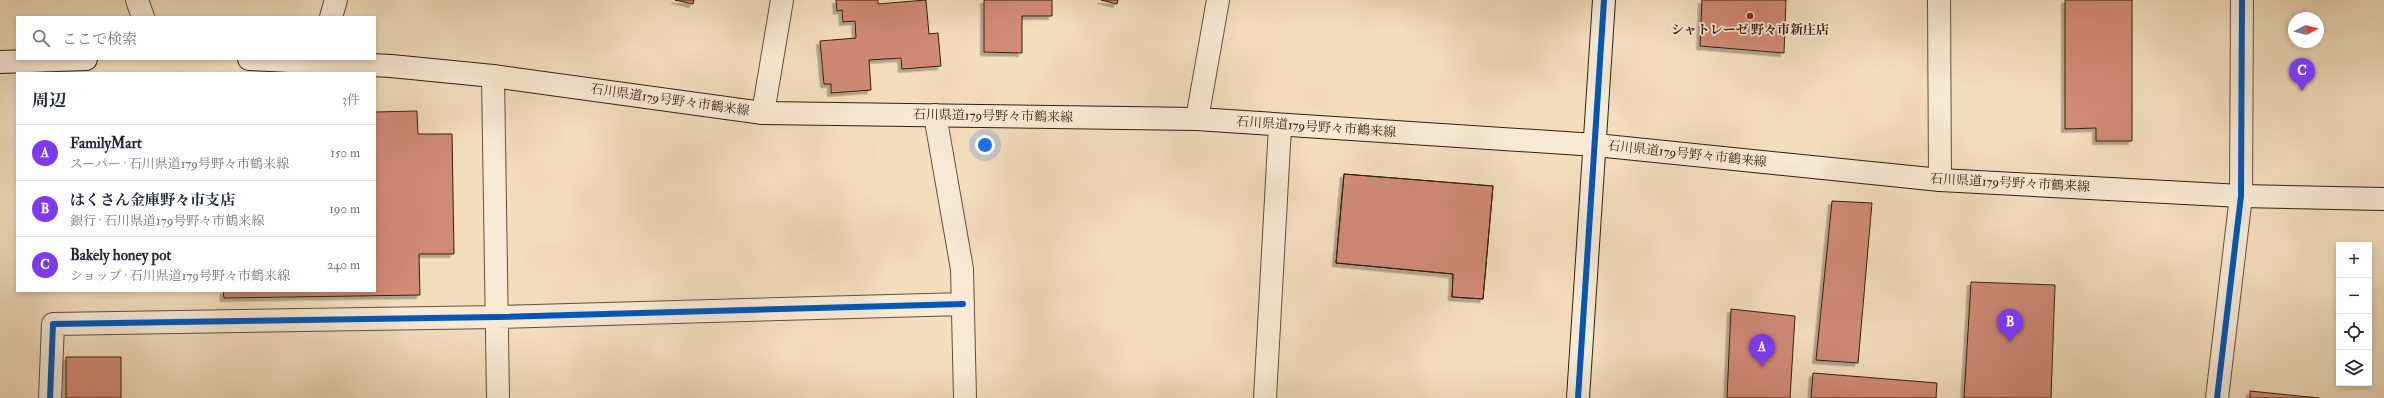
<!DOCTYPE html>
<html lang="ja">
<head>
<meta charset="utf-8">
<style>
  body { margin:0; font-family:"IM FELL Double Pica","Noto Serif JP",serif; background:#f6f6f7; color:#1f2937 }
  .controls { position:absolute; right:12px; bottom:12px; display:grid; overflow:hidden; border-radius:0px; box-shadow:0 2px 6px #0003 }
  .controls button { width:36px; height:36px; display:grid; place-items:center; padding:0; border:0; border-bottom:1px solid #e0e1e3; background:#fff; color:#1f2937; font:20px sans-serif }
  .compass { position:absolute; left:2288px; top:12px; width:36px; height:36px; border-radius:50%; background:#fff; box-shadow:0 2px 6px #0003; rotate:83deg }
  .you { position:absolute; left:985px; top:145px; width:14px; height:14px; margin:-10px; border:3px solid #fff; border-radius:50%; background:#1a73e8; box-shadow:0 0 0 6px #1a73e833 }
  .badge { display:grid; place-items:center; width:26px; height:26px; border-radius:50%; background:#7c3aed; color:#fff; font-size:13px; font-weight:700 }
  .pin { position:absolute; translate:-50% -33px; filter:drop-shadow(0 1px 2px #0008) }
  .pin::after { content:''; position:absolute; top:21px; width:14px; height:12px; background:inherit; clip-path:polygon(0 0,100% 0,50% 100%) }
  .list { margin:0; padding:0; list-style:none }
  h2 { display:flex; justify-content:space-between; align-items:center; height:52px; margin:0; padding:0 16px; font-size:17px }
  h2 small { font-size:13px; font-weight:400; color:#747a83 }
  .list li { display:grid; grid-template-columns:26px 1fr auto; gap:12px; align-items:center; box-sizing:border-box; height:56px; padding:0 16px; border-top:1px solid #e0e1e3 }
  .list b { display:block; font-size:15px; white-space:nowrap }
  .list p { margin:0; font-size:13px; white-space:nowrap; color:#747a83 }
  .list em { font-size:13px; font-style:normal; color:#747a83 }
  .icon { flex:none; width:22px; height:22px; fill:none; stroke:currentColor; stroke-width:2; stroke-linecap:round; stroke-linejoin:round }
  .map { position:relative; flex:none; width:2384px; height:398px; overflow:hidden }
  .search { position:absolute; background:#fff; box-shadow:0 2px 6px #0003; left:16px; top:16px; width:360px; height:44px; display:flex; align-items:center; gap:10px; box-sizing:border-box; padding:0 14px; border-radius:0px; color:#747a83; font-size:15px }
  .panel { position:absolute; background:#fff; box-shadow:0 2px 6px #0003; left:16px; top:72px; width:360px; height:220px; border-radius:0px }
  .map>svg:first-child { display:block }
</style>
</head>
<body>
<div class="map">
<svg width="2384" height="398" viewBox="0 0 2384 398">
  <defs>
    <filter id="shadow"><feDropShadow dx="-3.5" dy="3.5" stdDeviation="0" flood-color="#0004"/></filter>
  </defs>
  <rect width="100%" height="100%" fill="#f2ddbd"/>
  <filter id="stains"><feTurbulence type="fractalNoise" baseFrequency=".005" numOctaves="4"/><feColorMatrix values="0 0 0 0 .2 0 0 0 0 .09 0 0 0 0 .02 0 0 0 .5 -.17"/></filter>
  <radialGradient id="worn" r=".72"><stop offset=".6" stop-color="#630" stop-opacity="0"/><stop offset="1" stop-color="#630" stop-opacity=".3"/></radialGradient>
  <path fill="#d18a76" stroke="#361f0d" filter="url(#shadow)" d="M675 0H694L693 4Z
    M836 0H878V4L926 0 929 34 938 33 941 66 902 69 901 58 869 60 871 90 831 93V84H824L820 41 856 38 855 21 843 22 842 10 837 11Z
    M984 0H1052V16H1022V53L984 52Z
    M1101 0H1118L1117 4Z
    M1702 0H1786L1784 53 1700 46Z
    M2065 0H2132V141H2096V128L2065 129Z
    M417 111 418 134H452L454 254H419L420 295 224 298 223 291H375V112Z
    M1344 174 1493 186 1483 299 1452 297 1453 274 1336 263Z
    M1344 174 1493 186 1483 299 1452 297 1453 274 1336 263Z
    M1832 201 1872 203 1858 363 1816 360Z
    M1971 282 2055 285 2051 398H1964Z
    M1731 309 1795 316 1790 398H1727Z
    M66 357H121V398H66Z
    M1813 373 1937 383 1936 398H1811Z
    M2250 391 2319 398H2250Z"/>
  <g fill="none" stroke-linecap="round" stroke-linejoin="round">
    <defs>
      <path id="street" d="M137 0 143 17
        M1939 0 1940 180
        M331 17 336 0
        M493 76 498 398
        M763 113 782 0
        M935 115 962 269 965 398
        M1197 119 1218 0
        M50 398 53 324 497 317 963 304
        M1265 398 1280 126
        M2217 398 2241 196 2242 0"/>
      <path id="secondary" d="M249 59 391 66 493 76 763 113 1197 119 1596 145 1940 180 2241 196 2384 199
        M0 62 86 59
        M1578 398 1604 0"/>
    </defs>
    <use href="#street" stroke="#654e39" stroke-width="24"/>
    <use href="#secondary" stroke="#361f0d" stroke-width="24"/>
    <use href="#street" stroke="#f7e9d4" stroke-width="22"/>
    <use href="#secondary" stroke="#f7e9d4" stroke-width="22"/>
    <defs>
      <path id="cycleway" d="M50 398 53 324 497 317 963 304
        M1578 398 1604 0
        M2217 398 2241 196 2242 0"/>
    </defs>
    <use href="#cycleway" stroke="#f7e9d4" stroke-width="8"/>
    <use href="#cycleway" stroke="#0057b8" stroke-width="6"/>
  </g>
  <circle fill="#8f2418" stroke="#f7e9d4" stroke-width="1.5" cx="1750" cy="16" r="4"/>
  <g text-anchor="middle" dominant-baseline="central" stroke-width="3.5" stroke-linejoin="round" paint-order="stroke">
    <g font-size="13" font-weight="bold" fill="#361f0d" stroke="#f7e9d4">
      <text x="1750" y="30">シャトレーゼ 野々市新庄店</text>
    </g>
    <g font-size="13" fill="#361f0d" stroke="#f7e9d4">
      <text transform="translate(670 100) rotate(8)">石川県道179号野々市鶴来線</text>
      <text transform="translate(993 116) rotate(1)">石川県道179号野々市鶴来線</text>
      <text transform="translate(1316 127) rotate(4)">石川県道179号野々市鶴来線</text>
      <text transform="translate(1687 154) rotate(6)">石川県道179号野々市鶴来線</text>
      <text transform="translate(2010 183) rotate(3)">石川県道179号野々市鶴来線</text>
    </g>
  </g>
  <rect width="100%" height="100%" filter="url(#stains)"/>
  <rect width="100%" height="100%" fill="url(#worn)"/>
</svg>
<div class="controls">
<button>+</button>
<button>−</button>
<button><svg class="icon" aria-label="locate" viewBox="0 0 24 24"><circle cx="12" cy="12" r="6"/><path d="M12 2v4M12 18v4M2 12h4M18 12h4"/></svg></button>
<button><svg class="icon" aria-label="layers" viewBox="0 0 24 24"><path d="M12 4l9 5-9 5-9-5zM3 14l9 5 9-5"/></svg></button>
</div>
<svg class="compass" viewBox="-18 -18 36 36"><path d="M0-13l5 13h-10z" fill="#e53935"/><path d="M0 13l5-13h-10z" fill="#747a83"/></svg>
<div class="you"></div>
<div class="pin badge" style="left:1762px;top:367px">A</div>
<div class="pin badge" style="left:2010px;top:342px">B</div>
<div class="pin badge" style="left:2302px;top:91px">C</div>
<div class="search"><svg class="icon" aria-label="search" viewBox="0 0 24 24"><circle cx="10" cy="10" r="6"/><path d="M15 15l6 6"/></svg>ここで検索</div>
<section class="panel">
<h2>周辺<small>3件</small></h2>
<ul class="list">
<li><span class="badge">A</span><div><b>FamilyMart</b><p>スーパー · 石川県道179号野々市鶴来線</p></div><em>150 m</em></li>
<li><span class="badge">B</span><div><b>はくさん金庫野々市支店</b><p>銀行 · 石川県道179号野々市鶴来線</p></div><em>190 m</em></li>
<li><span class="badge">C</span><div><b>Bakely honey pot</b><p>ショップ · 石川県道179号野々市鶴来線</p></div><em>240 m</em></li>
</ul>
</section>
</div>
</body>
</html>
